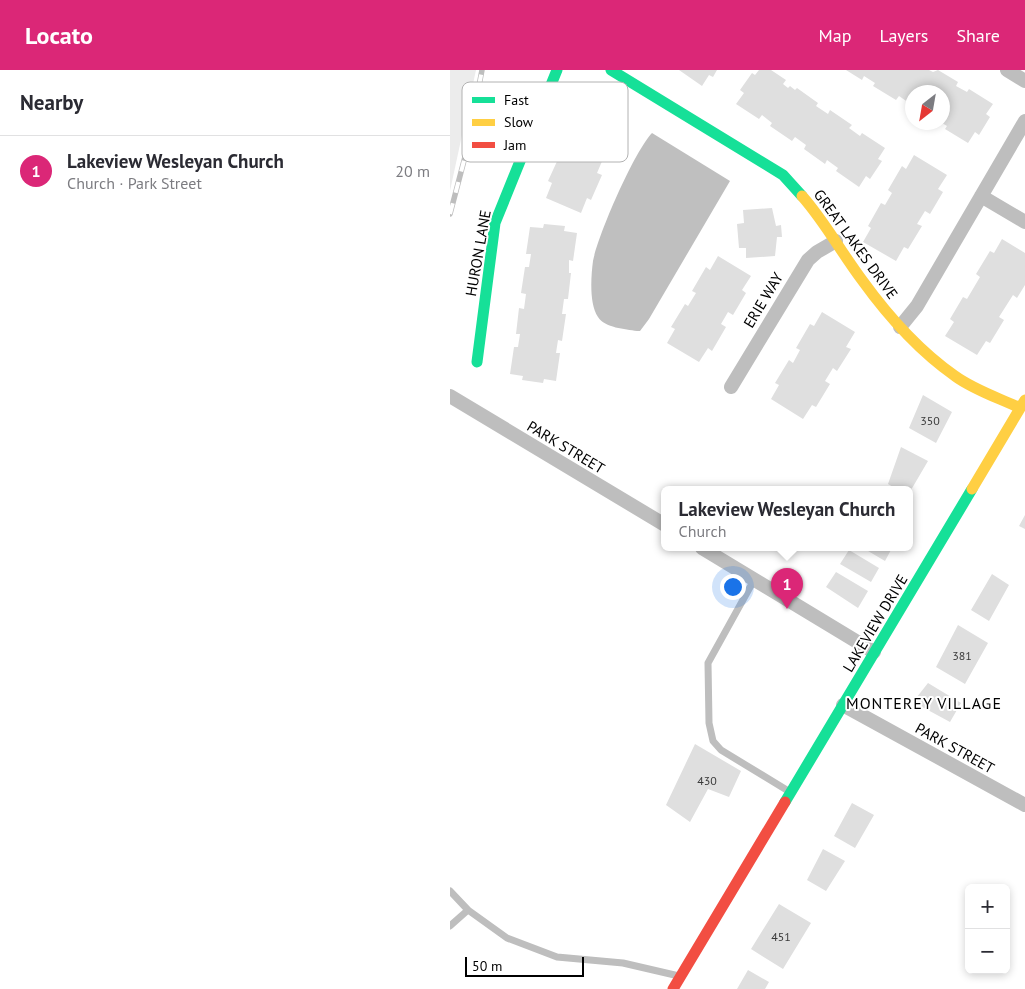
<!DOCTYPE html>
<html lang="en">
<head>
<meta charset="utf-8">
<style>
  body { margin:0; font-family:"PT Sans",sans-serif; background:#f7f7f7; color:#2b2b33 }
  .controls { position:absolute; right:15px; bottom:15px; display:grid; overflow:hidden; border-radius:8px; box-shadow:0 2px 8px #0003 }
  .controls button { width:45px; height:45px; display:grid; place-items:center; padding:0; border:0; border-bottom:1px solid #e1e1e2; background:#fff; color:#2b2b33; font:25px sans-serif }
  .compass { position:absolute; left:455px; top:15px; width:45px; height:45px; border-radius:50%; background:#fff; box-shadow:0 2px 8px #0003; rotate:211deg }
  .scale { position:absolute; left:15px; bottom:12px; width:119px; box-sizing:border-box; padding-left:5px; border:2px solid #000; border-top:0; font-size:14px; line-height:18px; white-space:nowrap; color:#000; -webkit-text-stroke:4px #fff; paint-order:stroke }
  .you { position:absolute; left:282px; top:516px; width:18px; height:18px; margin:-12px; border:4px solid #fff; border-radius:50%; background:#1a73e8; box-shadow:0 0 0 8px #1a73e833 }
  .badge { display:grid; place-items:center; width:32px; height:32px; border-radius:50%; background:#db2777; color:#fff; font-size:16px; font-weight:700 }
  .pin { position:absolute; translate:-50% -41px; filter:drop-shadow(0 1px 2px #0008) }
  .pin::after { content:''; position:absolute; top:26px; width:18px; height:15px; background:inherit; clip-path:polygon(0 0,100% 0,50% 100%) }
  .popup { position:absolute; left:211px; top:416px; width:252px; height:65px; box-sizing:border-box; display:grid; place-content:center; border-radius:8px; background:#fff; filter:drop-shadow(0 1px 4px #0005); font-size:16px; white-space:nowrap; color:#7c7c81 }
  .popup b { font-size:19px; color:#2b2b33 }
  .popup::after { content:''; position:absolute; left:50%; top:100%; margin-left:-10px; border:10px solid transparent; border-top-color:#fff }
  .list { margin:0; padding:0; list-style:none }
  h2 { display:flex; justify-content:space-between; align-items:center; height:65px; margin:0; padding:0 20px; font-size:21px }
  h2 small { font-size:16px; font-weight:400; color:#7c7c81 }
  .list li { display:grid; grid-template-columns:32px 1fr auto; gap:15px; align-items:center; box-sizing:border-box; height:70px; padding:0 20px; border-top:1px solid #e1e1e2 }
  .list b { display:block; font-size:19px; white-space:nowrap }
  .list p { margin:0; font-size:16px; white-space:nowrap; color:#7c7c81 }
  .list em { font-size:16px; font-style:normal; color:#7c7c81 }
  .map { position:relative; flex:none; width:575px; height:919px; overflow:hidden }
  header { display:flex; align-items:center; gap:30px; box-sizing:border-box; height:70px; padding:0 25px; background:#db2777; color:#fff }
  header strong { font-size:24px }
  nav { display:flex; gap:28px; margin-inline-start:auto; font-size:18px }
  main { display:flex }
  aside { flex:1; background:#fff }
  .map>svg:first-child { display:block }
</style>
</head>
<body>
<header>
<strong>Locato</strong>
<nav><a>Map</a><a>Layers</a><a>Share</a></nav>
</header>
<main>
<aside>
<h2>Nearby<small></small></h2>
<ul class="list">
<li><span class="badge">1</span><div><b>Lakeview Wesleyan Church</b><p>Church · Park Street</p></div><em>20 m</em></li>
</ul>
</aside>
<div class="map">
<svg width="575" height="919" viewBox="0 0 575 919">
  <rect width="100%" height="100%" fill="#fff"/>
  <path fill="#ececec" d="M0 0H26L0 121Z"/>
  <path fill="#bfbfbf" d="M202 63 280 111 199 249 190 261H187C175 259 155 258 148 247 139 234 141 206 143 191 148 165 184 82 202 63Z"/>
  <path fill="#dfdfdf" d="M229 0H267L263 7 259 5 252 16Z
    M309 0H321L336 10 333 14 338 18 340 16 345 20 347 18 368 33 366 36 378 44 380 40 402 55 399 58 410 66 412 63 435 78 428 89 432 91 420 109 416 106 409 117 386 101 388 98 377 90 375 94 354 79 356 75 345 67 342 71 320 56 322 53 312 45 309 49 286 34 294 23 290 20 302 3 305 5Z
    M396 0H479L483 2 488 0 508 12 506 16 517 22 519 19 543 34 536 44 540 47 529 65 525 62 518 73 495 59 497 56 492 53V22H462V35L449 26 446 30 423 16 425 13 414 6 412 10Z
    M135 35 171 51 164 66 169 68 158 92 153 89 147 103 152 105 141 130 137 128 131 143 96 128 102 113 98 111 109 87 113 88 119 75 114 73 125 48 129 50Z
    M464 85 497 105 488 119 493 122 480 144 475 141 467 154 472 156 458 179 454 177 446 191 413 172 421 158 418 156 431 133 435 135 442 123 438 120 452 96 456 99Z
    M322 138 326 156 331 155 332 167H327L325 186 296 188V178H289L287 154 294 153 293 140Z
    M94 154 115 156 114 161 127 163 123 191 119 190V203H121L118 229H114L112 244H116L112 271 108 270 106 283H110L106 311 94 309 93 313 72 310 73 306 60 304 64 277H68L70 264H66L69 238 74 239 76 224 71 223 75 197H79L81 184H76L80 157 93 158Z
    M552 169 575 183V215L567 228 563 225 549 247 554 250 540 273 536 271 527 285 495 266 504 252 500 249 513 227 517 229 530 207 526 204 540 181 544 183Z
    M268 186 301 206 292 220 296 223 283 245 278 242 271 254 276 257 262 281 258 278 249 292 217 273 225 259 221 257 235 234 238 236 246 223 242 221 256 197 260 200Z
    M372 242 405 262 396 277 401 279 387 301 383 298 375 311 380 314 366 337 362 335 353 349 321 329 329 315 325 313 339 290 343 293 350 280 346 278 360 254 364 256Z
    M473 325 502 342 486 373 459 358Z
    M451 377 478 391 461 420H448L438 414Z
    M575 445V459L569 456Z
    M413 478H442L435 491Z
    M399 480 429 498 421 512 390 494Z
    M386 502 418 521 408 538 376 517Z
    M542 504 559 515 539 551 521 540Z
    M508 555 538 573 515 614 486 597Z
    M478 613 511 633 500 652 463 632Z
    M245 674 291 701 279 727 258 719 240 752 216 735Z
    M402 733 424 745 405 778 384 766Z
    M373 779 395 791 376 821 357 810Z
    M329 834 361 853 333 899 301 879Z
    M298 900 319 912 315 919H287Z"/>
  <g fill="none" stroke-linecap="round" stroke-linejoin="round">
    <path stroke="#bebebe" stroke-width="7" d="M304 510 258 593 259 653 263 671 271 680 340 722
      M0 821 18 840
      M0 856 18 840 57 868 107 887 173 893 229 906"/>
    <path stroke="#bebebe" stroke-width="14" d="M557 0 575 11
      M531 126 575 152
      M450 257 467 236 575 51
      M281 317 358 190 367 182 386 171
      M0 326 215 455
      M252 478 424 582
      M393 635 575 735"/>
    <path stroke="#16e098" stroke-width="11" d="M161 0 333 105 352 126
      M27 292 45 153 107 0
      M335 732 522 419"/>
    <path stroke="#ffcf43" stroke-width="11" d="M352 126C375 152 391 182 412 210 438 246 468 280 505 306 524 320 549 328 570 338
      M522 419 575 330"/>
    <path stroke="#f24e42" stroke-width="11" d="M223 919 335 732"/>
    <defs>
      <path id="rail" d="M0 144 16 83 32 0"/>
    </defs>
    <use href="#rail" stroke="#bebebe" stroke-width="5.5"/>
    <use href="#rail" stroke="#fff" stroke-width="4" stroke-dasharray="11" stroke-linecap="butt"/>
  </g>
  <g text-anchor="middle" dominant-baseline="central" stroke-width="4" stroke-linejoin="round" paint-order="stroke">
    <g font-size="12" fill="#383838">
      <text x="480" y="350">350</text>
      <text x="512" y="585">381</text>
      <text x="257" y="710">430</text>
      <text x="331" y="866">451</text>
    </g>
    <g font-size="15" fill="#000" stroke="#fff">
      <text transform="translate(406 174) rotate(54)">GREAT LAKES DRIVE</text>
      <text transform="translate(28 183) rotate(-80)">HURON LANE</text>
      <text transform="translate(313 230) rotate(-59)">ERIE WAY</text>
      <text transform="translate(116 377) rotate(31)">PARK STREET</text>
      <text transform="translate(425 553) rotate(-59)">LAKEVIEW DRIVE</text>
      <text transform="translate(505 678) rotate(29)">PARK STREET</text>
    </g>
    <g font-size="16" letter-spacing="1" fill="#000" stroke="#fff">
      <text x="474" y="633">MONTEREY VILLAGE</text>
    </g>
  </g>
  <rect x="12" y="12" width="166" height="80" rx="8" fill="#fff" stroke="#b2b2b2" stroke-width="1"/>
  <rect x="22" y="27" width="23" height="6" fill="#16e098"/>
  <rect x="22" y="49" width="23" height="7" fill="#ffcf43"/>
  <rect x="22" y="72" width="23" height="6" fill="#f24e42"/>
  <g font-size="14" fill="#000">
    <text x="54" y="35">Fast</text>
    <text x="54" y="57">Slow</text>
    <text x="54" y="80">Jam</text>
  </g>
</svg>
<div class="controls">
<button>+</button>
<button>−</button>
</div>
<svg class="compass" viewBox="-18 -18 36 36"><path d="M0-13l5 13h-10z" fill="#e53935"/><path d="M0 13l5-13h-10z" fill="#7c7c81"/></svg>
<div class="scale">50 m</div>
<div class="you"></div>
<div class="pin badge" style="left:337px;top:539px">1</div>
<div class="popup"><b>Lakeview Wesleyan Church</b>Church</div>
</div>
</main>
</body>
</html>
